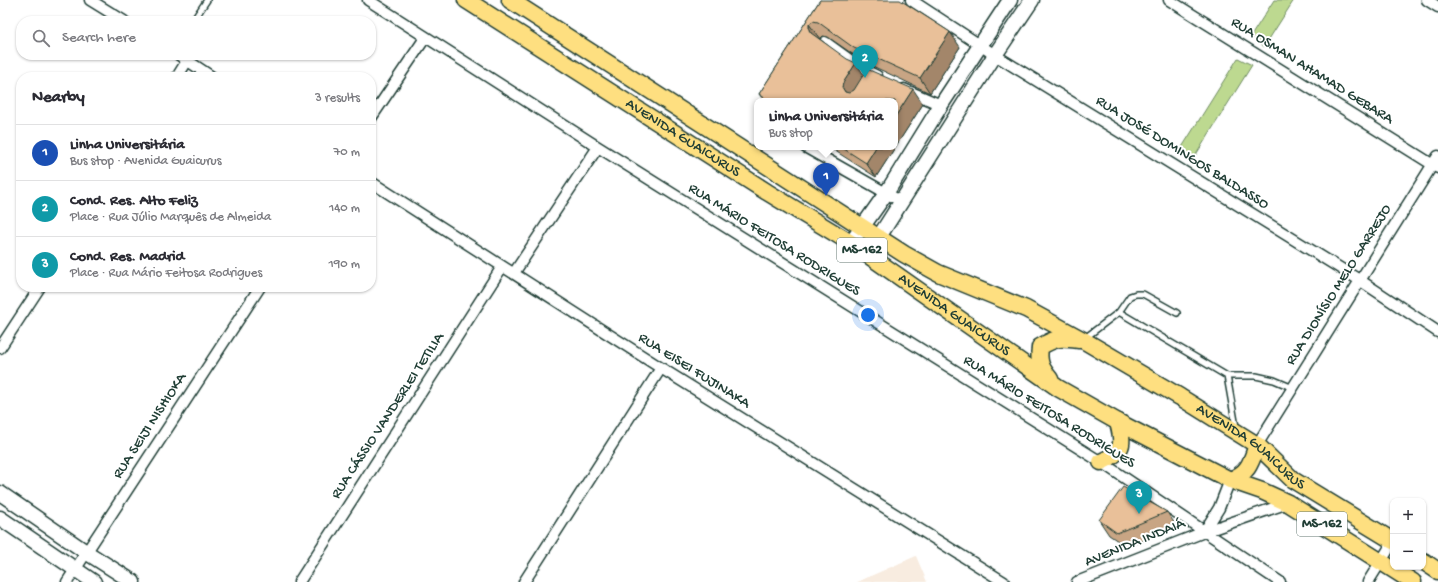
<!DOCTYPE html>
<html lang="en">
<head>
<meta charset="utf-8">
<style>
  body { margin:0; font-family:"Gochi Hand",sans-serif; background:#f2f2f3; color:#2b2b33 }
  .controls { position:absolute; right:12px; bottom:12px; display:grid; overflow:hidden; border-radius:8px; box-shadow:0 1px 3px #0004 }
  .controls button { width:36px; height:36px; display:grid; place-items:center; padding:0; border:0; border-bottom:1px solid #e1e1e2; background:#fff; color:#2b2b33; font:20px sans-serif }
  .you { position:absolute; left:868px; top:315px; width:14px; height:14px; margin:-10px; border:3px solid #fff; border-radius:50%; background:#1a73e8; box-shadow:0 0 0 6px #1a73e833 }
  .badge { display:grid; place-items:center; width:26px; height:26px; border-radius:50%; background:#1f3d34; color:#fff; font-size:13px; font-weight:700 }
  .pin { position:absolute; translate:-50% -33px; filter:drop-shadow(0 1px 2px #0008) }
  .pin::after { content:''; position:absolute; top:21px; width:14px; height:12px; background:inherit; clip-path:polygon(0 0,100% 0,50% 100%) }
  .popup { position:absolute; left:754px; top:98px; width:144px; height:52px; box-sizing:border-box; display:grid; place-content:center; border-radius:8px; background:#fff; filter:drop-shadow(0 1px 3px #0005); font-size:13px; white-space:nowrap; color:#7c7c81 }
  .popup b { font-size:15px; color:#2b2b33 }
  .popup::after { content:''; position:absolute; left:50%; top:100%; margin-left:-8px; border:8px solid transparent; border-top-color:#fff }
  .list { margin:0; padding:0; list-style:none }
  h2 { display:flex; justify-content:space-between; align-items:center; height:52px; margin:0; padding:0 16px; font-size:17px }
  h2 small { font-size:13px; font-weight:400; color:#7c7c81 }
  .list li { display:grid; grid-template-columns:26px 1fr auto; gap:12px; align-items:center; box-sizing:border-box; height:56px; padding:0 16px; border-top:1px solid #e1e1e2 }
  .list b { display:block; font-size:15px; white-space:nowrap }
  .list p { margin:0; font-size:13px; white-space:nowrap; color:#7c7c81 }
  .list em { font-size:13px; font-style:normal; color:#7c7c81 }
  .icon { flex:none; width:22px; height:22px; fill:none; stroke:currentColor; stroke-width:2; stroke-linecap:round; stroke-linejoin:round }
  .map { position:relative; flex:none; width:1438px; height:582px; overflow:hidden }
  .search { position:absolute; background:#fff; box-shadow:0 1px 3px #0004; left:16px; top:16px; width:360px; height:44px; display:flex; align-items:center; gap:10px; box-sizing:border-box; padding:0 14px; border-radius:16px; color:#7c7c81; font-size:15px }
  .panel { position:absolute; background:#fff; box-shadow:0 1px 3px #0004; left:16px; top:72px; width:360px; height:220px; border-radius:16px }
  .map>svg:first-child { display:block }
</style>
</head>
<body>
<div class="map">
<svg width="1438" height="582" viewBox="0 0 1438 582">
  <rect width="100%" height="100%" fill="#fff"/>
  <filter id="ink" filterUnits="userSpaceOnUse"><feTurbulence type="fractalNoise" baseFrequency=".025" numOctaves="2"/><feDisplacementMap in="SourceGraphic" scale="8" xChannelSelector="R" yChannelSelector="G"/><feConvolveMatrix kernelMatrix="1 2 1 2 8 2 1 2 1" color-interpolation-filters="sRGB"/></filter>
  <g filter="url(#ink)">
    <path fill="#f8ece0" d="M916 556 927 582H857Z"/>
    <path fill="#bdd990" stroke="#6e8b62" d="M1274 0H1294L1264 47 1251 36Z
      M1238 58 1252 65 1192 161 1179 152Z"/>
    <g fill="none" stroke-linecap="round" stroke-linejoin="round">
      <defs>
        <path id="lane" d="M193 21 207 0
          M1119 312 1227 376H1256L1274 380 1293 388
          M1085 338 1119 312 1130 296 1136 294H1143L1177 313
          M1227 376 1236 427"/>
        <path id="street" d="M90 0 124 21
          M368 0 598 147 1101 462 1280 582
          M911 0 995 55 1361 281 1438 332
          M1169 0 1438 168
          M1427 0 1438 7
          M825 42 861 68 877 76
          M179 55 212 77
          M177 77 187 61
          M904 89 941 105
          M371 118 425 38
          M805 147 902 202
          M371 182 661 368 1004 582
          M514 273 598 147
          M0 348 40 287
          M1257 445 1438 156
          M1204 532 1219 508 1230 480
          M67 582 260 287
          M299 582 502 267
          M524 582 661 368
          M1077 582 1204 532 1288 503
          M1368 582 1393 542"/>
        <path id="secondary" d="M851 243 887 192 941 105 1010 0
          M868 254 995 55 1032 0
          M0 493 86 552 133 582
          M0 518 94 582"/>
        <g id="primary">
          <path id="s1" d="M466 0 767 192 851 243 1058 388 1118 422 1230 480 1262 491 1288 503 1413 582"/>
          <path id="s2" d="M510 0 904 254 938 273 1026 309 1083 340 1180 397 1257 445 1293 480 1393 541"/>
          <path d="M1050 379C1041 368 1038 362 1040 347 1056 337 1061 338 1079 340"/>
          <path d="M1101 462C1124 451 1124 445 1118 422"/>
          <path d="M1230 480C1249 473 1251 462 1257 445"/>
          <path d="M1423 561 1438 571"/>
        </g>
      </defs>
      <use href="#lane" stroke="#1f3d34" stroke-width="8"/>
      <use href="#street" stroke="#1f3d34" stroke-width="13"/>
      <use href="#secondary" stroke="#1f3d34" stroke-width="17"/>
      <use href="#primary" stroke="#1f3d34" stroke-width="19"/>
      <use href="#lane" stroke="#fff" stroke-width="5"/>
      <use href="#street" stroke="#fff" stroke-width="10"/>
      <use href="#secondary" stroke="#fff" stroke-width="14"/>
      <use href="#primary" stroke="#fedf80" stroke-width="16"/>
    </g>
    <path fill="#c8a584" stroke="#1f3d34" d="M820 0 960 47 930 93 864 62 828 37 823 36 820 39 864 75 923 104 876 177 829 147H895V101H764L759 94Z
      M1167 512 1177 527 1127 547 1109 535 1099 520Z"/>
    <path fill="#a3866b" stroke="#1f3d34" d="M809 24 820 39 819 44 809 30Z
      M950 32 960 47 930 93 920 78Z
      M856 63 866 78 853 98 845 92 842 87 843 83Z
      M913 89 923 104 876 177 866 163 876 147H895V117Z"/>
    <path fill="#e9c099" stroke="#1f3d34" d="M820 0H900L950 32 920 78 854 48 818 22 813 21 809 24V30L811 33 847 59 856 63 843 83 842 87 845 92 849 93 854 90 867 69 913 89 895 117V101H769L759 94Z
      M841 147H876L866 163Z
      M1123 487 1167 512 1117 533 1099 520Z"/>
  </g>
  <g text-anchor="middle" dominant-baseline="central" stroke-width="4" stroke-linejoin="round" paint-order="stroke">
    <g fill="#fff" stroke="#627771" stroke-width="1">
      <rect x="837" y="238" width="50" height="24" rx="3"/>
      <rect x="1297" y="512" width="50" height="24" rx="3"/>
    </g>
    <g font-size="14" font-weight="bold" fill="#1f3d34">
      <text x="862" y="250">MS-162</text>
      <text x="1322" y="524">MS-162</text>
    </g>
    <g font-size="15" fill="#1f3d34" stroke="#fff">
      <text transform="translate(1312 71) rotate(32)">RUA OSMAN AHAMAD GEBARA</text>
      <text stroke="none"><textPath href="#s1" startOffset="257">AVENIDA GUAICURUS</textPath></text>
      <text transform="translate(1182 153) rotate(32)">RUA JOSÉ DOMINGOS BALDASSO</text>
      <text transform="translate(774 240) rotate(32)">RUA MÁRIO FEITOSA RODRIGUES</text>
      <text transform="translate(1339 285) rotate(-58)">RUA DIONÍSIO MELO GARREJO</text>
      <text stroke="none"><textPath href="#s1" startOffset="581">AVENIDA GUAICURUS</textPath></text>
      <text transform="translate(694 371) rotate(32)">RUA EISEI FUJINAKA</text>
      <text transform="translate(1049 412) rotate(32)">RUA MÁRIO FEITOSA RODRIGUES</text>
      <text transform="translate(388 416) rotate(-57)">RUA CÁSSIO VANDERLEI TETILIA</text>
      <text transform="translate(150 426) rotate(-57)">RUA SEIJI NISHIOKA</text>
      <text stroke="none"><textPath href="#s2" startOffset="867">AVENIDA GUAICURUS</textPath></text>
      <text transform="translate(1135 543) rotate(-22)">AVENIDA INDAIÁ</text>
    </g>
  </g>
</svg>
<div class="controls">
<button>+</button>
<button>−</button>
</div>
<div class="you"></div>
<div class="pin badge" style="left:826px;top:196px;background:#1a4fb4">1</div>
<div class="popup"><b>Linha Universitária</b>Bus stop</div>
<div class="pin badge" style="left:865px;top:78px;background:#0f9aa8">2</div>
<div class="pin badge" style="left:1139px;top:514px;background:#0f9aa8">3</div>
<div class="search"><svg class="icon" aria-label="search" viewBox="0 0 24 24"><circle cx="10" cy="10" r="6"/><path d="M15 15l6 6"/></svg>Search here</div>
<section class="panel">
<h2>Nearby<small>3 results</small></h2>
<ul class="list">
<li><span class="badge" style="background:#1a4fb4">1</span><div><b>Linha Universitária</b><p>Bus stop · Avenida Guaicurus</p></div><em>70 m</em></li>
<li><span class="badge" style="background:#0f9aa8">2</span><div><b>Cond. Res. Alto Feliz</b><p>Place · Rua Júlio Marquês de Almeida</p></div><em>140 m</em></li>
<li><span class="badge" style="background:#0f9aa8">3</span><div><b>Cond. Res. Madrid</b><p>Place · Rua Mário Feitosa Rodrigues</p></div><em>190 m</em></li>
</ul>
</section>
</div>
</body>
</html>
